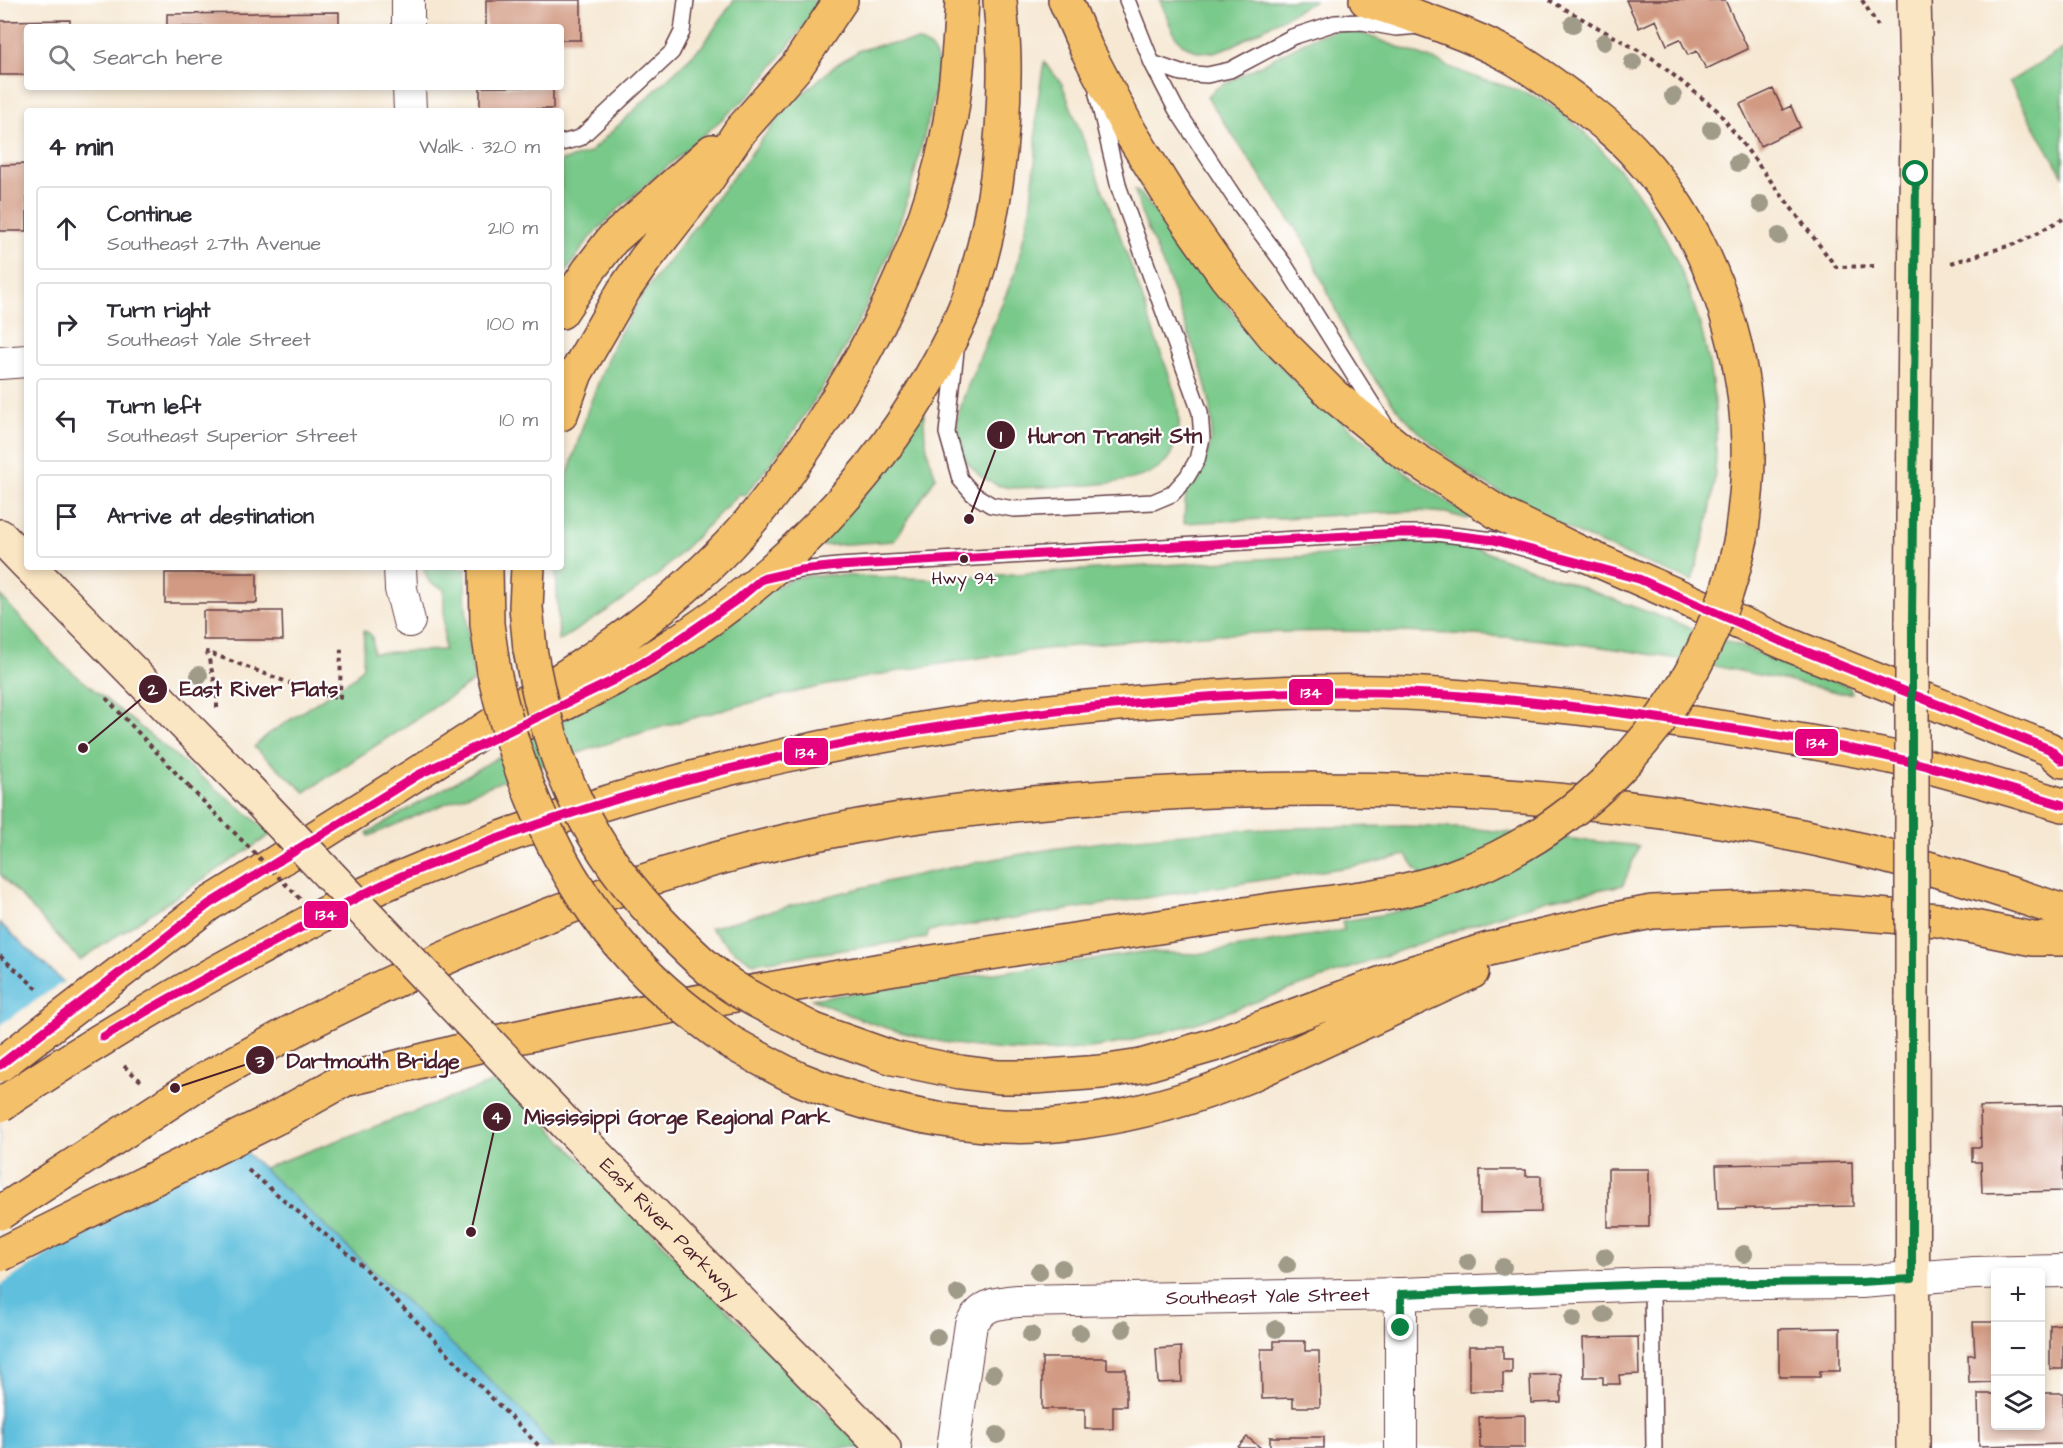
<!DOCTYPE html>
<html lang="en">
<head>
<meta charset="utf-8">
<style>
  body { margin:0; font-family:"Architects Daughter",sans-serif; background:#f7f7f7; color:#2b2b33 }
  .controls { position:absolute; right:18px; bottom:18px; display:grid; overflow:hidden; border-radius:6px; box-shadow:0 3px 9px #0003 }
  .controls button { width:54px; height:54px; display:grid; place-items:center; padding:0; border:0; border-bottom:2px solid #e1e1e2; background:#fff; color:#2b2b33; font:30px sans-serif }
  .stop { position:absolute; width:18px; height:18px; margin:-14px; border:4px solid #0b8043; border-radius:50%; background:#fff }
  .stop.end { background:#0b8043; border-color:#fff; box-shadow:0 2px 6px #0008 }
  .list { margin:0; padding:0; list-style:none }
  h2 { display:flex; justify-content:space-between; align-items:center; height:78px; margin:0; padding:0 24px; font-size:26px }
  h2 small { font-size:20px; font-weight:400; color:#7c7c81 }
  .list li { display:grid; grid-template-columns:39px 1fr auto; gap:18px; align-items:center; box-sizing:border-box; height:84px; margin:0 12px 12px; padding:0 12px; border:2px solid #e1e1e2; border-radius:6px }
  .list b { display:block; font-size:22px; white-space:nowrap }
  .list p { margin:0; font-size:20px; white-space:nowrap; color:#7c7c81 }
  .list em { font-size:20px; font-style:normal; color:#7c7c81 }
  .icon { flex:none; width:33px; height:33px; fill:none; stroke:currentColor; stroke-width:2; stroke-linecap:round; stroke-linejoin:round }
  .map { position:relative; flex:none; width:2063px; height:1448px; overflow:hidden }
  .search { position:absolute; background:#fff; box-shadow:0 3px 9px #0003; left:24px; top:24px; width:540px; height:66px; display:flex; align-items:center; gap:15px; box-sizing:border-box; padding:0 21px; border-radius:6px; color:#7c7c81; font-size:22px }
  .panel { position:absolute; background:#fff; box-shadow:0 3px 9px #0003; left:24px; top:108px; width:540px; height:462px; border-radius:6px }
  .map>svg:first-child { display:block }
</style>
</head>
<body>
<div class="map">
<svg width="2063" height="1448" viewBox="0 0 2063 1448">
  <rect width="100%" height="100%" fill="#fff"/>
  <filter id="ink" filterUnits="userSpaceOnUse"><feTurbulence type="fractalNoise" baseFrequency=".0167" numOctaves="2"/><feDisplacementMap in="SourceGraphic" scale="12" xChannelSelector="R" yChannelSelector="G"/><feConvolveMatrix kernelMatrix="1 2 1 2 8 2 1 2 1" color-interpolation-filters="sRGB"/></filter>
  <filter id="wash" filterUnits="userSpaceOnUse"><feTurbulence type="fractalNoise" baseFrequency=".008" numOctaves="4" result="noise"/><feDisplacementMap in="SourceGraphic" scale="24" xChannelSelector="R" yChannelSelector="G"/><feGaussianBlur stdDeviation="1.35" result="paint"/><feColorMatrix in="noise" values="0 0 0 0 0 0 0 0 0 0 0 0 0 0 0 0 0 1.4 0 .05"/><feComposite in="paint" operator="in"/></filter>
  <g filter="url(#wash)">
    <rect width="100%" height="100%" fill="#f6e8d3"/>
    <path fill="#79c98a" stroke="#62745a" stroke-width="1.5" d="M734 0H824L753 92 616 211 588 240 561 279V161L589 153 703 45Z
      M1160 0H1316L1232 46 1214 52H1198L1182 44 1174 34Z
      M1343 29 1358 32C1385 42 1412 52 1439 62 1453 68 1467 75 1481 79 1503 86 1525 90 1545 102 1575 119 1600 148 1622 173 1692 258 1725 375 1714 484 1711 517 1701 549 1692 581L1612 549 1556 523 1512 499 1475 478 1446 456 1416 429 1397 409 1365 365 1349 340 1306 244 1207 97 1215 89 1316 36Z
      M918 41C931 46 934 51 939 64 936 91 929 118 922 144 892 274 831 392 745 495L739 494 659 574 610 609 559 641 556 567H561V516L567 477 588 409 613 345 643 294 786 108 837 64 860 50 880 45Z
      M2063 49V176L2009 82Z
      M1044 62 1062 84C1094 168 1128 251 1155 337 1164 363 1178 392 1179 420 1180 437 1173 457 1159 468 1131 489 1048 486 1011 488L997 485 981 477 967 462 959 449 957 419 965 393 1016 270 1030 210 1036 153V112Z
      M1135 190 1141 194C1181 246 1220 299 1263 348 1292 381 1327 410 1361 437 1396 466 1432 494 1472 517L1467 519 1446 513 1419 511 1184 523 1186 488 1201 469 1209 448 1212 426 1210 403 1202 371 1168 277 1141 213Z
      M925 401C922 428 925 452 936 477L894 541 804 547Z
      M1440 539 1475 548 1845 685 1850 688 1852 693H1841C1730 668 1619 645 1506 637 1199 616 879 654 587 750 513 775 441 805 369 836L367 833 646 672 766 591 797 577 828 575 935 579 1342 554 1402 540Z
      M423 567H466C463 605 470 644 474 681L305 792 254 747 267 735 355 677 363 666 364 631C376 634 372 644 373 653L444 650V589L429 582Z
      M0 595 60 662 272 834 80 960 0 874Z
      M1406 826 1476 829 1639 846 1623 885 1547 900 1489 919 1196 1023C1164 1032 1131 1042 1098 1047 1000 1060 902 1041 812 999L1143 952 1197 954 1344 930 1342 921 1381 915 1441 901 1406 855 1368 864 929 931 926 938 753 963 733 950 710 928C829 894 949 864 1072 846 1182 830 1295 827 1406 826Z
      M502 1079 862 1448H528L226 1182Z"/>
    <path fill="#5fbfdd" stroke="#546f84" stroke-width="1.5" d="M0 923 517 1405 553 1448H0Z"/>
    <path fill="#f6e8d3" d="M66 980 241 1143 129 1199 0 1286V1025Z"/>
    <g id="blocks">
      <path fill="#d29a82" d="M486 0H581V40H561V27H486Z
        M1626 0H1725L1748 49 1706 69 1697 51 1688 55 1680 39 1667 45 1656 20 1639 28Z
        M339 12V27H167V14Z
        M70 20V27H27V75H0V21Z
        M480 87H553V109H480Z
        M1773 89 1783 110 1791 106 1800 127 1760 146 1740 104Z
        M27 164V231H0V165Z
        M165 573H257V603H165Z
        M203 611H282L283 640H203Z
        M2063 1105V1191L1982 1193 1981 1162H1972V1147H1981L1980 1107Z
        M1852 1162 1853 1206 1718 1209 1716 1165Z
        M1608 1169H1649V1227H1608Z
        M1480 1170H1526V1176H1541V1212L1480 1213Z
        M1973 1322H1996V1382L1969 1383 1968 1355H1975Z
        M2063 1324V1369H2050V1325Z
        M1840 1328V1371H1820V1377H1779V1329Z
        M1638 1337 1639 1374 1619 1375 1620 1384H1603V1377H1584L1583 1338Z
        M1274 1341H1305V1351H1319L1320 1407H1293V1398L1262 1399 1261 1349H1274Z
        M1469 1346H1503V1359H1512V1373H1503V1391H1469Z
        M1181 1347 1182 1382 1158 1383 1156 1349Z
        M1042 1358H1107V1369H1126V1406H1113V1429H1085V1409H1042Z
        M1561 1374V1402L1531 1403 1530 1375Z
        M2040 1393H2063V1444L1979 1446 1978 1394H1996V1426H2040Z
        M1525 1415V1448H1480L1479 1417Z
        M1247 1437 1261 1448H1237Z
        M1270 1437H1324V1448H1270Z"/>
    </g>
  </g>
  <g filter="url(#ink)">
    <use href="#blocks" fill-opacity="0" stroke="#643d44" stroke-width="1.5"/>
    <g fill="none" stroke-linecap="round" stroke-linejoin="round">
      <defs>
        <path id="lane" d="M1127 0 1152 63 1176 109 1234 197 1284 264 1384 423
          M1152 63 1181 73 1207 75 1230 70 1292 37 1335 23 1362 22 1396 28 1419 26
          M561 143 580 138 672 52 682 32 686 0
          M956 351 947 433 960 479 973 494 991 505 1014 509 1153 502 1172 494 1187 477 1197 460 1202 438 1200 412 1119 188 1097 94
          M777 575 801 570 838 566 1398 533H1435L1494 540 1570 561
          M1652 1284 1654 1448"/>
        <g id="street">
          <path d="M408 0V27"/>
          <path d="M409 87 410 111"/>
          <path d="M0 363 27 361"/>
          <path d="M400 567 401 589 409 621"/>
          <path d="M1401 1294V1448"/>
          <path id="s1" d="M953 1448 971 1324C984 1304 995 1303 1018 1301L1401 1294 1652 1284 1861 1282 1974 1273 2063 1271"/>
        </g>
        <g id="secondary">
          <path d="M0 536 27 564"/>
          <path d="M30 567 241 782"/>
          <path d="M1912 623 1917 113 1914 0"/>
          <path d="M1912 996 1913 1448"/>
          <path id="s2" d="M567 1125 884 1448"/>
        </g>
        <path id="highway" d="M1065 0 1086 48 1130 132 1173 201 1226 277 1274 336 1333 395 1402 451 1500 514 1581 553 1792 646 2049 749 2063 761
          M1366 0C1414 16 1464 31 1510 56 1532 68 1553 84 1573 99 1596 117 1619 134 1638 156 1708 232 1745 341 1748 443 1749 475 1745 506 1741 538
          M561 312 589 270 612 240 712 151
          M561 414 576 373 624 290 644 261 705 183 740 131 797 66 841 0
          M486 567 487 624 494 672
          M528 567 526 607 530 649
          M525 723C570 701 615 680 658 654 774 583 876 481 940 360 951 338 964 315 971 292 995 219 1005 137 1004 61 1004 41 1001 20 1000 0
          M209 904C316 837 424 771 529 700 557 682 585 664 612 645 646 622 688 586 717 557 760 515 795 465 827 415 877 336 919 252 942 160 955 108 959 54 962 0
          M247 955C300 928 352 897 407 875 644 775 899 721 1154 701 1229 695 1304 690 1379 692 1429 693 1479 698 1529 703 1607 710 1684 721 1762 734 1805 741 1848 748 1891 757 1949 771 2006 788 2063 805
          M302 1026C456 948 618 880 786 841 887 817 989 806 1093 798 1325 780 1562 788 1791 834 1883 852 1974 881 2063 911
          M814 1030 893 1058 960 1072 999 1077H1034L1101 1072 1141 1066 1217 1044 1404 975 1489 949 1615 919 1652 912 1778 907 1939 920 2033 939H2063
          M730 1042C754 1055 777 1069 802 1080 888 1115 990 1136 1082 1122 1140 1114 1195 1098 1248 1076L1472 972
          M344 1080C399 1068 454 1051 509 1039 761 985 1016 949 1270 910"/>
      </defs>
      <use href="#lane" stroke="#643d44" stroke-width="18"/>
      <use href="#street" stroke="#643d44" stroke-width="34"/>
      <use href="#secondary" stroke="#643d44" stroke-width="36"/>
      <use href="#highway" stroke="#643d44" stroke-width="36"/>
      <path stroke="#643d44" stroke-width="4" stroke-dasharray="4.5 4.5" stroke-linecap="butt" d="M1549 0 1652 58 1717 110 1836 267 1877 266
        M1862 0 1878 26
        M1951 263 2018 243 2063 219
        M106 698 189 787
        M217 708V691L207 652 319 694 340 698 341 645
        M0 956 40 991
        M124 1066 141 1081
        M248 1170 357 1261 541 1448"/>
      <use href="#lane" stroke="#fff" stroke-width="15"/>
      <use href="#street" stroke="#fff" stroke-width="32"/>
      <use href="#secondary" stroke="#fbe6c3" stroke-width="33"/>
      <use href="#highway" stroke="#f4c16a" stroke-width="33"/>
      <defs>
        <path id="secondary-bridge" d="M1912 623V996
          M241 782 567 1125"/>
        <path id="highway-bridge" d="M530 649C550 763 587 848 668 930 689 951 709 971 733 987 758 1004 788 1016 814 1030
          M494 672C519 786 564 893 649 976 673 1000 702 1021 730 1042
          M1270 910C1327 902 1394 897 1449 878 1574 836 1675 730 1721 608 1730 585 1736 562 1741 538
          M0 1065 209 904
          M0 1105C81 1051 162 1001 247 955
          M0 1213 205 1079 302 1026
          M0 1255 278 1117 344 1080"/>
      </defs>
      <use href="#secondary-bridge" stroke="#643d44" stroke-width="36" stroke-linecap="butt"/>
      <use href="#highway-bridge" stroke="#643d44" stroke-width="36" stroke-linecap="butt"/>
      <path stroke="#643d44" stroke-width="4" stroke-dasharray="4.5 4.5" stroke-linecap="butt" d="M189 787 334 933"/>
      <use href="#secondary-bridge" stroke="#fbe6c3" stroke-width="33"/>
      <use href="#highway-bridge" stroke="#f4c16a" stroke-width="33"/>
      <defs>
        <path id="bus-1" d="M103 1037C167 998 233 963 300 928 336 909 372 888 409 873 633 780 873 728 1113 705 1201 696 1290 690 1379 692 1474 694 1570 705 1664 719 1734 729 1806 739 1876 754 1939 767 2001 786 2063 805
          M0 1065 209 904 418 775 612 681 660 653 738 599 762 579 801 570 838 566 1398 533H1435L1494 540 1639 579 1792 646 2049 749 2063 761"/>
      </defs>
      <use href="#bus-1" stroke="#fff" stroke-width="14"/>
      <use href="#bus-1" stroke="#e5007d" stroke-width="9"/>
    </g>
    <g fill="#a09a89">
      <circle cx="1573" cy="24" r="9"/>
      <circle cx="1604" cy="42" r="9"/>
      <circle cx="1633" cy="62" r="9"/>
      <circle cx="1673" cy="96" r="9"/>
      <circle cx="1711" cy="129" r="9"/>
      <circle cx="1738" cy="163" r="9"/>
      <circle cx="1761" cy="204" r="9"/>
      <circle cx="1779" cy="236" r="9"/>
      <circle cx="199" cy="675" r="9"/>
      <circle cx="1744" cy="1254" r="9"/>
      <circle cx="1605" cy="1257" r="9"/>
      <circle cx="1468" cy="1262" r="9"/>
      <circle cx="1287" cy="1265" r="9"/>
      <circle cx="1503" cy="1267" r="9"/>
      <circle cx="1062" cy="1268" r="9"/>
      <circle cx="1039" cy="1272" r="9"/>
      <circle cx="958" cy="1293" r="9"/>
      <circle cx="1604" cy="1315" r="9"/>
      <circle cx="1479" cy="1319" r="9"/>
      <circle cx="1573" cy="1319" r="9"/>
      <circle cx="1123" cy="1329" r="9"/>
      <circle cx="1276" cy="1329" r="9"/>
      <circle cx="1080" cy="1333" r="9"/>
      <circle cx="1031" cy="1335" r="9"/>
      <circle cx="937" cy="1337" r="9"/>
      <circle cx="993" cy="1374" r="9"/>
      <circle cx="997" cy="1435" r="9"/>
    </g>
  </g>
  <g fill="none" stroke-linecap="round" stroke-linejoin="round" filter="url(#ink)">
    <path stroke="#0b8043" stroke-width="8" d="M1401 1328V1294L1652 1284 1861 1282 1912 1279V623L1916 174"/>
  </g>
  <circle fill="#4a1f2b" stroke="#fff" stroke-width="2" cx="964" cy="559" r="5"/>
  <g text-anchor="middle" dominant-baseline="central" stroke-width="4.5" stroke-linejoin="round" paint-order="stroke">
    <g font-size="18" fill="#4a1f2b" stroke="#fff">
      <text x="964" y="578">Hwy 94</text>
    </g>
    <g font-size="20" fill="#4a1f2b" stroke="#fff">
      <text stroke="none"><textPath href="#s2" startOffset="146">East River Parkway</textPath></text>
      <text stroke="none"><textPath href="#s1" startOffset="430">Southeast Yale Street</textPath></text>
    </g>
  </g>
  <path fill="none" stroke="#4a1f2b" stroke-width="2" d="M969 519L1001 435M83 748L153 689M175 1088L260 1060M471 1232L497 1117"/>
  <g fill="#4a1f2b" stroke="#fff" stroke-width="2">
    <circle cx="969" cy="519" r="6"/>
    <circle cx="83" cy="748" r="6"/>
    <circle cx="175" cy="1088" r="6"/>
    <circle cx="471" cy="1232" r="6"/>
    <circle cx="1001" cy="435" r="15"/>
    <circle cx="153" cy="689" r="15"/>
    <circle cx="260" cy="1060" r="15"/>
    <circle cx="497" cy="1117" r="15"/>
  </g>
  <g font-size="18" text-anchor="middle" font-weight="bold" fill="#fff">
    <text x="1001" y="442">1</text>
    <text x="153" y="695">2</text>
    <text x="260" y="1067">3</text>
    <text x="497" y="1123">4</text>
  </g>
  <g font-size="21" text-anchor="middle" font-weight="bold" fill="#4a1f2b" stroke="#fff" stroke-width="4.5" stroke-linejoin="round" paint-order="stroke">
    <text x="1115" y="443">Huron Transit Stn</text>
    <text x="259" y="696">East River Flats</text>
    <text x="373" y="1068">Dartmouth Bridge</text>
    <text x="677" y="1124">Mississippi Gorge Regional Park</text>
  </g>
  <g stroke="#fff" stroke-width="2">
    <rect x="1288" y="678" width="46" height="28" rx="6" fill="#e5007d"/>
    <rect x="1794" y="728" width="45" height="29" rx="6" fill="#e5007d"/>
    <rect x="783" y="737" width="46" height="29" rx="6" fill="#e5007d"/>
    <rect x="303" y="900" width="46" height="29" rx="6" fill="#e5007d"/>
  </g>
  <g font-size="16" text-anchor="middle" font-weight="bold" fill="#fff">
    <text x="1311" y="698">134</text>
    <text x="1817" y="748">134</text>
    <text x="806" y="758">134</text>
    <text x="326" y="920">134</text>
  </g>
</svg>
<div class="controls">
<button>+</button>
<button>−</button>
<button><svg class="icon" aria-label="layers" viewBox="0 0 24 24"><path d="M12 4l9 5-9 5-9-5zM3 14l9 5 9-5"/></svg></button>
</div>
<div class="stop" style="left:1916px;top:174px"></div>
<div class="stop end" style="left:1401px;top:1328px"></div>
<div class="search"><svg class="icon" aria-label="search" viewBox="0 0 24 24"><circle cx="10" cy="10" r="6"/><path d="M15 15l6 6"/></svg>Search here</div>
<section class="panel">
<h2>4 min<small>Walk · 320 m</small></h2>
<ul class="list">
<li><svg class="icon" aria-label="ahead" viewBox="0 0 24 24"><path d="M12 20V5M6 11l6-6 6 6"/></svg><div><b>Continue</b><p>Southeast 27th Avenue</p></div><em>210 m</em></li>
<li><svg class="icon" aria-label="right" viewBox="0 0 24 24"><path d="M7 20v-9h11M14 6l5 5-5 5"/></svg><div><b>Turn right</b><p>Southeast Yale Street</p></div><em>100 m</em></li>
<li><svg class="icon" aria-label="left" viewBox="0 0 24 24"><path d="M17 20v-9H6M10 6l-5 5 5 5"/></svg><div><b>Turn left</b><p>Southeast Superior Street</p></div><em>10 m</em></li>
<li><svg class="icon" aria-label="arrive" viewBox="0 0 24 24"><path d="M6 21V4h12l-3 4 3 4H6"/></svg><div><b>Arrive at destination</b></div></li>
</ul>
</section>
</div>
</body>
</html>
